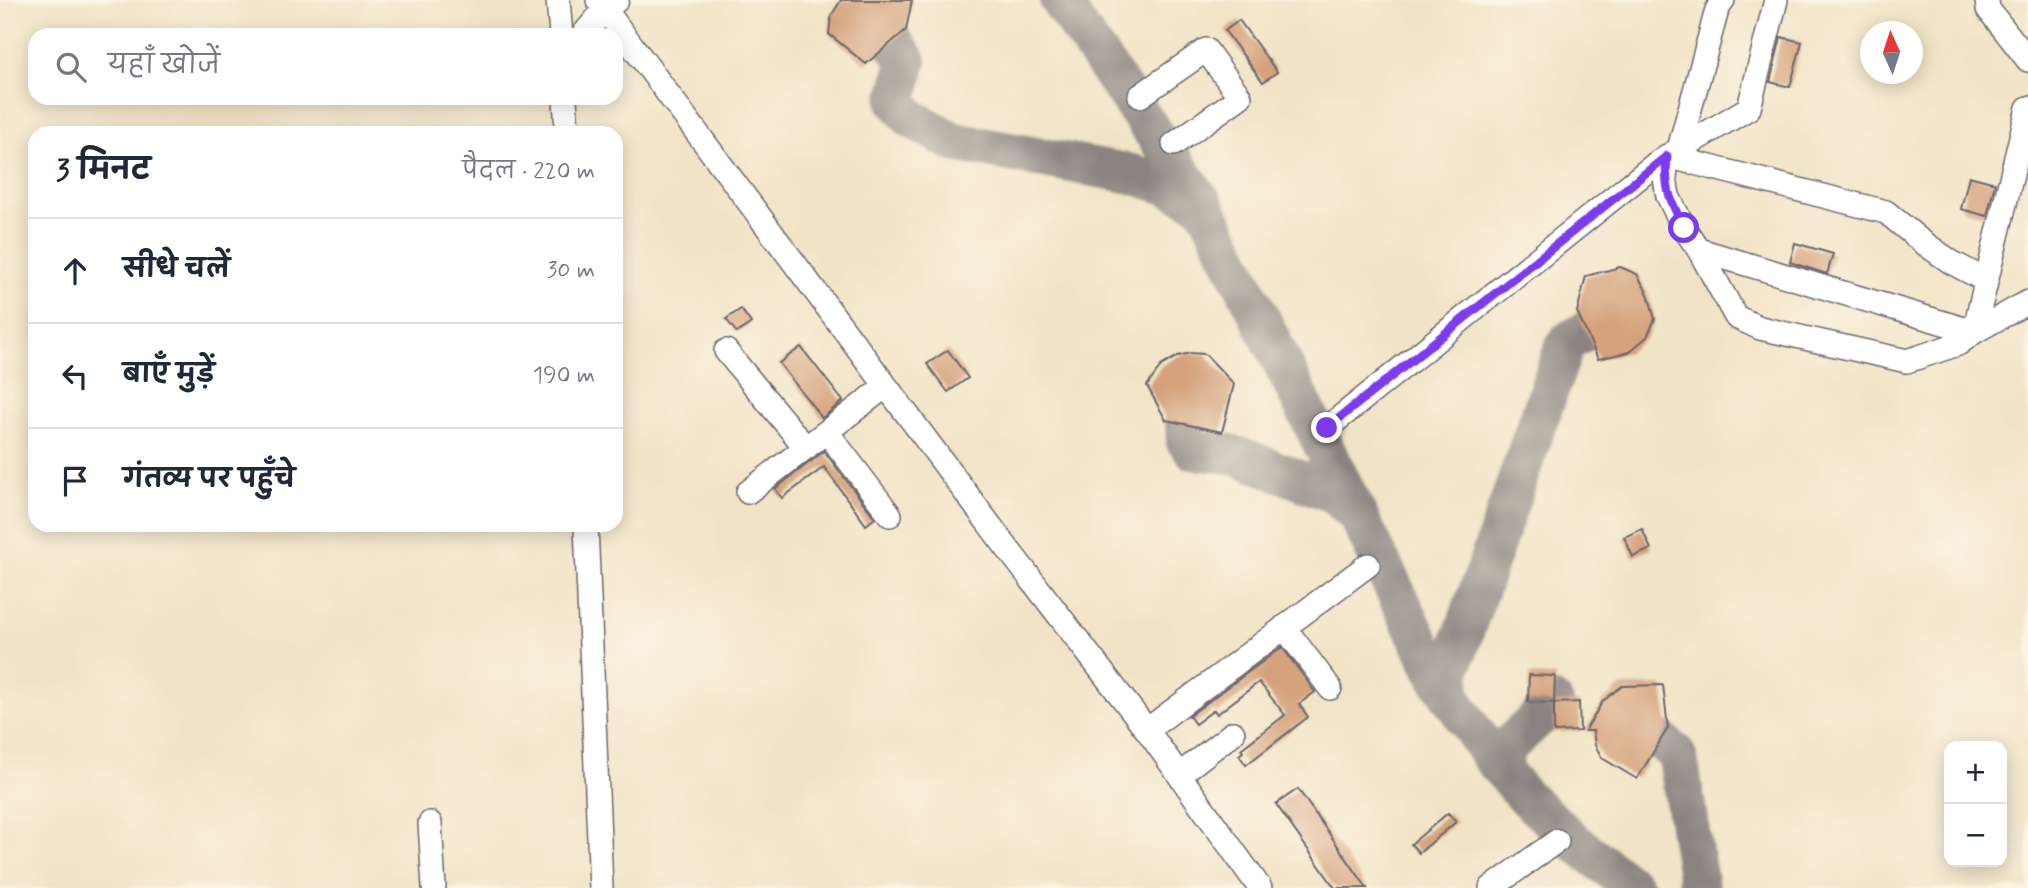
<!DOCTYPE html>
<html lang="hi">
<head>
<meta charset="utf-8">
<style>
  body { margin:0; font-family:Mynerve,"Playpen Sans Deva",sans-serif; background:#f6f6f7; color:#1f2937 }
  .controls { position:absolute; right:21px; bottom:21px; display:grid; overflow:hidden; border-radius:14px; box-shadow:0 4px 18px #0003 }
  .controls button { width:63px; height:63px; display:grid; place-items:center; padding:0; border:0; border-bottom:2px solid #e0e1e3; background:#fff; color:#1f2937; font:35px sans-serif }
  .compass { position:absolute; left:1860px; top:21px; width:63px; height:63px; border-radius:50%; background:#fff; box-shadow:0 4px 18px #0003; rotate:357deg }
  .stop { position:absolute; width:21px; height:21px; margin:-16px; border:5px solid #7c3aed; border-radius:50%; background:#fff }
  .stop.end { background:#7c3aed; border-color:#fff; box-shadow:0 2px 7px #0008 }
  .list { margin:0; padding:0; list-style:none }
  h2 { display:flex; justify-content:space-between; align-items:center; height:91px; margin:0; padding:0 28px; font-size:30px }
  h2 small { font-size:23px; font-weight:400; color:#747a83 }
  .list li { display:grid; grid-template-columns:46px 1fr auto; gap:21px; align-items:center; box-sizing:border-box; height:105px; padding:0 28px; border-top:2px solid #e0e1e3 }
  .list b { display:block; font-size:26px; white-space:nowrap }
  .list em { font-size:23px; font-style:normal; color:#747a83 }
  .icon { flex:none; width:38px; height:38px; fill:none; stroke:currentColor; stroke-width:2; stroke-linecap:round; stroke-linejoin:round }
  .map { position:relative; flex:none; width:2028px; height:888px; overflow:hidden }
  .search { position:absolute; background:#fff; box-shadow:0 4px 18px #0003; left:28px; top:28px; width:595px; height:77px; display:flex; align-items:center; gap:18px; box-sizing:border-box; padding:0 24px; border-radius:21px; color:#747a83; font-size:26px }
  .panel { position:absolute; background:#fff; box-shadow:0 4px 18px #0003; left:28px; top:126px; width:595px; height:406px; border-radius:21px }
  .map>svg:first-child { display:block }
</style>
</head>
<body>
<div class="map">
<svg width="2028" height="888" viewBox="0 0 2028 888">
  <rect width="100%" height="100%" fill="#fcf5e5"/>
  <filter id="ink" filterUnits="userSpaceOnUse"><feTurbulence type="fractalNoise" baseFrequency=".0143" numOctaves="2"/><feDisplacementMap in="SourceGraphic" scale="14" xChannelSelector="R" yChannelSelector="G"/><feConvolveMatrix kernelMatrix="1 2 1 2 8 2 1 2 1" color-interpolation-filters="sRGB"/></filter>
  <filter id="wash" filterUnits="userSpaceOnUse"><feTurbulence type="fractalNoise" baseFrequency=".00686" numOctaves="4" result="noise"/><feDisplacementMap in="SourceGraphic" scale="28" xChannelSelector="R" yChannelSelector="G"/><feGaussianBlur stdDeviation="1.57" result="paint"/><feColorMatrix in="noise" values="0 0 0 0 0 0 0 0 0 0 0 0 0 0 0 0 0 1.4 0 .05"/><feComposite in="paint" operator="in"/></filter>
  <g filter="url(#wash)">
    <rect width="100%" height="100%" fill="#f1e4c6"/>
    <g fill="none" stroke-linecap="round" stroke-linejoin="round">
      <path stroke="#8a8380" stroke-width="40" d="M1059 0 1204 204 1438 678 1491 757 1523 795 1575 842 1634 888
        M893 41 907 61 897 101 911 118 954 142 1132 174 1166 185 1201 203
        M1185 424 1186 441 1194 450 1230 454 1246 459 1333 493 1355 513
        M1450 696 1451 669 1562 353 1567 342 1586 331
        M1660 740 1676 754 1679 764 1699 888
        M1504 772 1503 754 1508 746 1554 703"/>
    </g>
    <g id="blocks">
      <path fill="#d5a27c" d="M841 0H912L906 30 866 64 829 34 831 16Z
        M1239 20 1277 72 1263 82 1225 31Z
        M1781 37 1802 42 1790 87 1770 82Z
        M1969 176 1995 183 1987 216 1961 209Z
        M1795 243 1833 254 1827 274 1790 262Z
        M1620 267 1637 274 1648 294 1655 319 1647 337 1629 352 1598 359 1577 312 1586 276Z
        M741 309 751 323 737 333 726 319Z
        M801 347 843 401 822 418 779 363Z
        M948 350 968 378 948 392 927 364Z
        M1190 353 1205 354 1234 384 1222 432 1166 420 1147 386 1161 366 1178 356Z
        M824 451 875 518 866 525 824 467 782 498 775 489Z
        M1642 529 1651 549 1633 557 1624 537Z
        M1282 647 1315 692 1299 704 1308 717 1246 765 1239 755 1243 752 1241 749 1285 715 1259 682 1217 714 1214 710 1195 724 1189 716Z
        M1529 675 1555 676 1554 703 1528 702Z
        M1663 685 1668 728 1637 779 1602 758 1595 745 1593 731H1585L1603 701 1622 686Z
        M1579 702 1580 731 1554 732V703Z
        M1298 789 1367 888H1335L1276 804Z
        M1448 813 1456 822 1419 853 1411 844Z"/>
    </g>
  </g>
  <g filter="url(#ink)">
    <use href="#blocks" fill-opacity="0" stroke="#6a666c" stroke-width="2"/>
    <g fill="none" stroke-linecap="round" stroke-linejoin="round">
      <defs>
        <path id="minor" d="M558 0 561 35
          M598 0 1001 540 1147 730 1260 888
          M1987 0 1988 9 2028 60
          M583 35 605 9 617 0
          M1140 96 1206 50 1240 97 1174 144
          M565 98 567 133
          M1679 149 1717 10 1723 0
          M1699 250 1974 332
          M1985 280 1951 262 1921 241 1886 212 1667 156 1665 178 1668 196 1684 228 1699 250 1736 317 1760 328 1907 361 1958 344 1974 332 2028 302
          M1974 332 2028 108
          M726 351 806 448
          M1327 428 1658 162 1749 108 1776 0
          M827 432 890 515
          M748 492 886 386
          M586 525 601 888
          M1284 627 1330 688
          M1147 730 1368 565
          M1179 775 1233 733
          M430 823 434 888
          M1491 888 1557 841"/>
      </defs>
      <use href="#minor" stroke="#6a666c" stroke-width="26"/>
      <use href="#minor" stroke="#fff" stroke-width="23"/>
    </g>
  </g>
  <g fill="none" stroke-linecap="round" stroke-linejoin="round" filter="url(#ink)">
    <path stroke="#7c3aed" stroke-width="9" d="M1327 428 1667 156C1664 188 1670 200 1684 228"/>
  </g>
</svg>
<div class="controls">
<button>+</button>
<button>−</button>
</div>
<svg class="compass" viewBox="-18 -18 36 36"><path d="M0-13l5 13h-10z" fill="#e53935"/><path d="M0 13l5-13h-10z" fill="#747a83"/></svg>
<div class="stop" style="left:1684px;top:228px"></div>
<div class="stop end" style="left:1327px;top:428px"></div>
<div class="search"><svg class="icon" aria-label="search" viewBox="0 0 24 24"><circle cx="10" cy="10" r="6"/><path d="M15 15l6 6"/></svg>यहाँ खोजें</div>
<section class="panel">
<h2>3 मिनट<small>पैदल · 220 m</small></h2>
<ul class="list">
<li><svg class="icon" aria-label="ahead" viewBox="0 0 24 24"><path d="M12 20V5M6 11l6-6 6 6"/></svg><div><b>सीधे चलें</b></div><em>30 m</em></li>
<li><svg class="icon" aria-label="left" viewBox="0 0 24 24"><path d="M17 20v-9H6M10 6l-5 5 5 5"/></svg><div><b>बाएँ मुड़ें</b></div><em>190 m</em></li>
<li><svg class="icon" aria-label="arrive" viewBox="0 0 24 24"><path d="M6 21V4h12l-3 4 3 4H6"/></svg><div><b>गंतव्य पर पहुँचे</b></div></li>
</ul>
</section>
</div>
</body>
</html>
